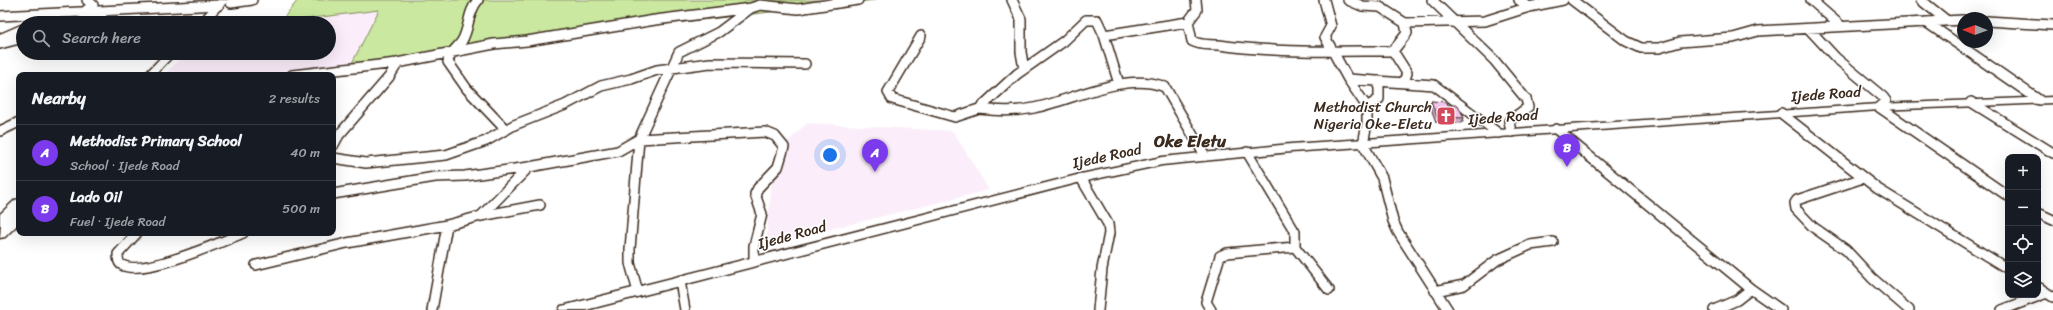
<!DOCTYPE html>
<html lang="en">
<head>
<meta charset="utf-8">
<style>
  body { margin:0; font-family:Sriracha,sans-serif; background:#242831; color:#f1f3f6 }
  .controls { position:absolute; right:12px; bottom:12px; display:grid; overflow:hidden; border-radius:8px; box-shadow:0 4px 16px #0002 }
  .controls button { width:36px; height:36px; display:grid; place-items:center; padding:0; border:0; border-bottom:1px solid #363941; background:#171b24; color:#f1f3f6; font:20px sans-serif }
  .compass { position:absolute; left:1957px; top:12px; width:36px; height:36px; border-radius:50%; background:#171b24; box-shadow:0 4px 16px #0002; rotate:271deg }
  .you { position:absolute; left:830px; top:155px; width:14px; height:14px; margin:-10px; border:3px solid #fff; border-radius:50%; background:#1a73e8; box-shadow:0 0 0 6px #1a73e833 }
  .badge { display:grid; place-items:center; width:26px; height:26px; border-radius:50%; background:#7c3aed; color:#fff; font-size:13px; font-weight:700 }
  .pin { position:absolute; translate:-50% -33px; filter:drop-shadow(0 1px 2px #0008) }
  .pin::after { content:''; position:absolute; top:21px; width:14px; height:12px; background:inherit; clip-path:polygon(0 0,100% 0,50% 100%) }
  .list { margin:0; padding:0; list-style:none }
  h2 { display:flex; justify-content:space-between; align-items:center; height:52px; margin:0; padding:0 16px; font-size:17px }
  h2 small { font-size:13px; font-weight:400; color:#9ea1a6 }
  .list li { display:grid; grid-template-columns:26px 1fr auto; gap:12px; align-items:center; box-sizing:border-box; height:56px; padding:0 16px; border-top:1px solid #363941 }
  .list b { display:block; font-size:15px; white-space:nowrap }
  .list p { margin:0; font-size:13px; white-space:nowrap; color:#9ea1a6 }
  .list em { font-size:13px; font-style:normal; color:#9ea1a6 }
  .icon { flex:none; width:22px; height:22px; fill:none; stroke:currentColor; stroke-width:2; stroke-linecap:round; stroke-linejoin:round }
  .map { position:relative; flex:none; width:2053px; height:310px; overflow:hidden }
  .search { position:absolute; background:#171b24; box-shadow:0 4px 16px #0002; left:16px; top:16px; width:320px; height:44px; display:flex; align-items:center; gap:10px; box-sizing:border-box; padding:0 14px; border-radius:22px; color:#9ea1a6; font-size:15px }
  .panel { position:absolute; background:#171b24; box-shadow:0 4px 16px #0002; left:16px; top:72px; width:320px; height:164px; border-radius:8px }
  .map>svg:first-child { display:block }
</style>
</head>
<body>
<div class="map">
<svg width="2053" height="310" viewBox="0 0 2053 310">
  <rect width="100%" height="100%" fill="#fff"/>
  <filter id="ink" filterUnits="userSpaceOnUse"><feTurbulence type="fractalNoise" baseFrequency=".025" numOctaves="2"/><feDisplacementMap in="SourceGraphic" scale="8" xChannelSelector="R" yChannelSelector="G"/><feConvolveMatrix kernelMatrix="1 2 1 2 8 2 1 2 1" color-interpolation-filters="sRGB"/></filter>
  <g filter="url(#ink)">
    <path fill="#fbeefa" d="M380 10 349 69 309 75H164L186 53H329V23H272Z
      M807 123 953 131 989 190 766 245 774 155Z"/>
    <path fill="#cae89f" stroke="#82895e" d="M298 0H876L587 33 349 69 379 10 280 22Z"/>
    <g fill="none" stroke-linecap="round" stroke-linejoin="round">
      <defs>
        <path id="minor" d="M478 0C467 13 470 27 462 41 457 49 449 52 448 62L467 89 506 130
          M1012 0 1021 19V52L1024 69
          M1324 0 1331 26 1325 37 1348 79 1367 107V123L1363 144 1382 178 1393 221 1398 232 1448 310
          M1348 0 1362 6 1380 7 1405 23 1407 33 1393 51 1407 73 1404 82
          M1432 0 1494 60 1526 99 1528 107 1509 121 1511 132
          M1519 0 1529 7
          M1572 0 1626 41 1641 48H1659L1680 42 1733 38 1758 31 1963 20
          M1811 0 1841 26
          M1921 0 1946 20
          M231 3 252 0
          M85 11 93 5 87 0
          M0 16 219 5
          M1987 21 2053 25
          M1188 22 1192 41C1201 46 1209 44 1219 45 1276 53 1335 51 1393 51
          M1926 22 2039 100
          M36 23 51 16
          M77 23 103 13
          M1405 23 1485 21 1529 7 1563 0
          M1809 29 1836 58 1883 97 1886 101 1879 107 2008 196
          M1104 35 1188 22 1197 10 1196 0
          M921 36 888 92 892 99 955 117 979 109 1017 74 1064 41 1086 20H1097L1104 35 1119 84
          M0 39 23 29
          M0 44 23 38
          M292 75 397 63 494 44 527 41 655 20 751 8
          M1348 79 1434 85 1498 133
          M1971 102 2053 153
          M1367 107 1379 99V81
          M979 109C997 111 1016 112 1034 108 1074 100 1125 71 1165 87L1205 156
          M1781 113 1878 189 2008 269
          M1556 129 1751 289 1781 310
          M0 131 19 122
          M333 146 339 135 389 77 398 63
          M1247 152 1295 232V247L1329 290
          M333 158 366 163 446 155 486 141 514 125 565 105 601 86 631 79 657 70 710 63 805 64
          M1081 178 1108 224 1109 233 1102 269 1098 310
          M1863 178 1797 200 1795 203 1796 209 1813 227 1846 250 1872 278 1909 310
          M333 194 435 177 465 176 529 167 618 151 639 139 765 132 775 136 784 147 778 167 758 188 755 194 762 214 754 246V262
          M2038 213 2053 220
          M481 216 529 167
          M137 233 118 254C118 258 118 263 122 265 143 277 221 242 243 233
          M256 265 347 243 447 225 481 216 540 205
          M680 281 685 310
          M2038 287 2053 297
          M1435 291 1464 285 1497 260 1530 245 1553 242
          M638 292 630 263V249L639 139 679 52 719 32 751 8 760 5 798 9 858 0
          M432 310 447 225
          M1211 310 1206 302 1220 256 1227 253 1295 247
          M1714 310 1737 300 1751 289
          M2002 310 2047 293"/>
        <path id="secondary" d="M218 0H229L207 23H196Z
          M165 53H176L155 75H144Z
          M2053 97V103L1879 110 1291 152 1162 165 1081 182 586 310H559L561 306 566 305 1081 174 1162 157 1291 144 1879 104Z
          M19 199V223L5 237 0 238 1 225H0V214L15 200Z"/>
      </defs>
      <use href="#minor" stroke="#3b2a1e" stroke-width="12"/>
      <use href="#secondary" stroke="#3b2a1e" stroke-width="3"/>
      <use href="#minor" stroke="#fff" stroke-width="9"/>
      <use href="#secondary" fill="#fff" fill-rule="evenodd"/>
    </g>
    <path fill="#d1abcc" stroke="#3b2a1e" d="M1431 101 1448 105 1464 118 1462 123 1436 122 1430 106Z"/>
    <path fill="#f3c7ed" stroke="#3b2a1e" d="M1431 101 1447 102 1448 105H1458L1464 118 1437 117Z"/>
  </g>
  <defs>
    <symbol id="church-square" viewBox="-11 -11 22 22"><rect x="-9" y="-9" width="18" height="18" rx="4" fill="#d1495b" stroke="#fff"/><path d="M-1.2-6h2.4v3.5h3.3v2.4h-3.3V6h-2.4V-.1h-3.3v-2.4h3.3Z" fill="#fff"/></symbol>
  </defs>
  <g fill-rule="evenodd">
    <use href="#church-square" x="1435" y="105" width="22" height="22"/>
  </g>
  <g text-anchor="middle" dominant-baseline="central" stroke-width="3" stroke-linejoin="round" paint-order="stroke">
    <g font-size="15" fill="#3b2a1e" stroke="#fff">
      <text transform="translate(1826 94) rotate(-4)">Ijede Road</text>
      <text transform="translate(1503 117) rotate(-4)">Ijede Road</text>
      <text transform="translate(1107 156) rotate(-12)">Ijede Road</text>
      <text transform="translate(792 235) rotate(-15)">Ijede Road</text>
    </g>
    <g font-size="15" fill="#3b2a1e" stroke="#fff" text-anchor="end">
      <text x="1432" y="107">Methodist Church<tspan x="1432" dy="17">Nigeria Oke-Eletu</tspan></text>
    </g>
    <g font-size="17" font-weight="bold" fill="#3b2a1e" stroke="#fff">
      <text x="1190" y="141">Oke Eletu</text>
    </g>
  </g>
</svg>
<div class="controls">
<button>+</button>
<button>−</button>
<button><svg class="icon" aria-label="locate" viewBox="0 0 24 24"><circle cx="12" cy="12" r="6"/><path d="M12 2v4M12 18v4M2 12h4M18 12h4"/></svg></button>
<button><svg class="icon" aria-label="layers" viewBox="0 0 24 24"><path d="M12 4l9 5-9 5-9-5zM3 14l9 5 9-5"/></svg></button>
</div>
<svg class="compass" viewBox="-18 -18 36 36"><path d="M0-13l5 13h-10z" fill="#e53935"/><path d="M0 13l5-13h-10z" fill="#9ea1a6"/></svg>
<div class="you"></div>
<div class="pin badge" style="left:875px;top:172px">A</div>
<div class="pin badge" style="left:1567px;top:167px">B</div>
<div class="search"><svg class="icon" aria-label="search" viewBox="0 0 24 24"><circle cx="10" cy="10" r="6"/><path d="M15 15l6 6"/></svg>Search here</div>
<section class="panel">
<h2>Nearby<small>2 results</small></h2>
<ul class="list">
<li><span class="badge">A</span><div><b>Methodist Primary School</b><p>School · Ijede Road</p></div><em>40 m</em></li>
<li><span class="badge">B</span><div><b>Lado Oil</b><p>Fuel · Ijede Road</p></div><em>500 m</em></li>
</ul>
</section>
</div>
</body>
</html>
